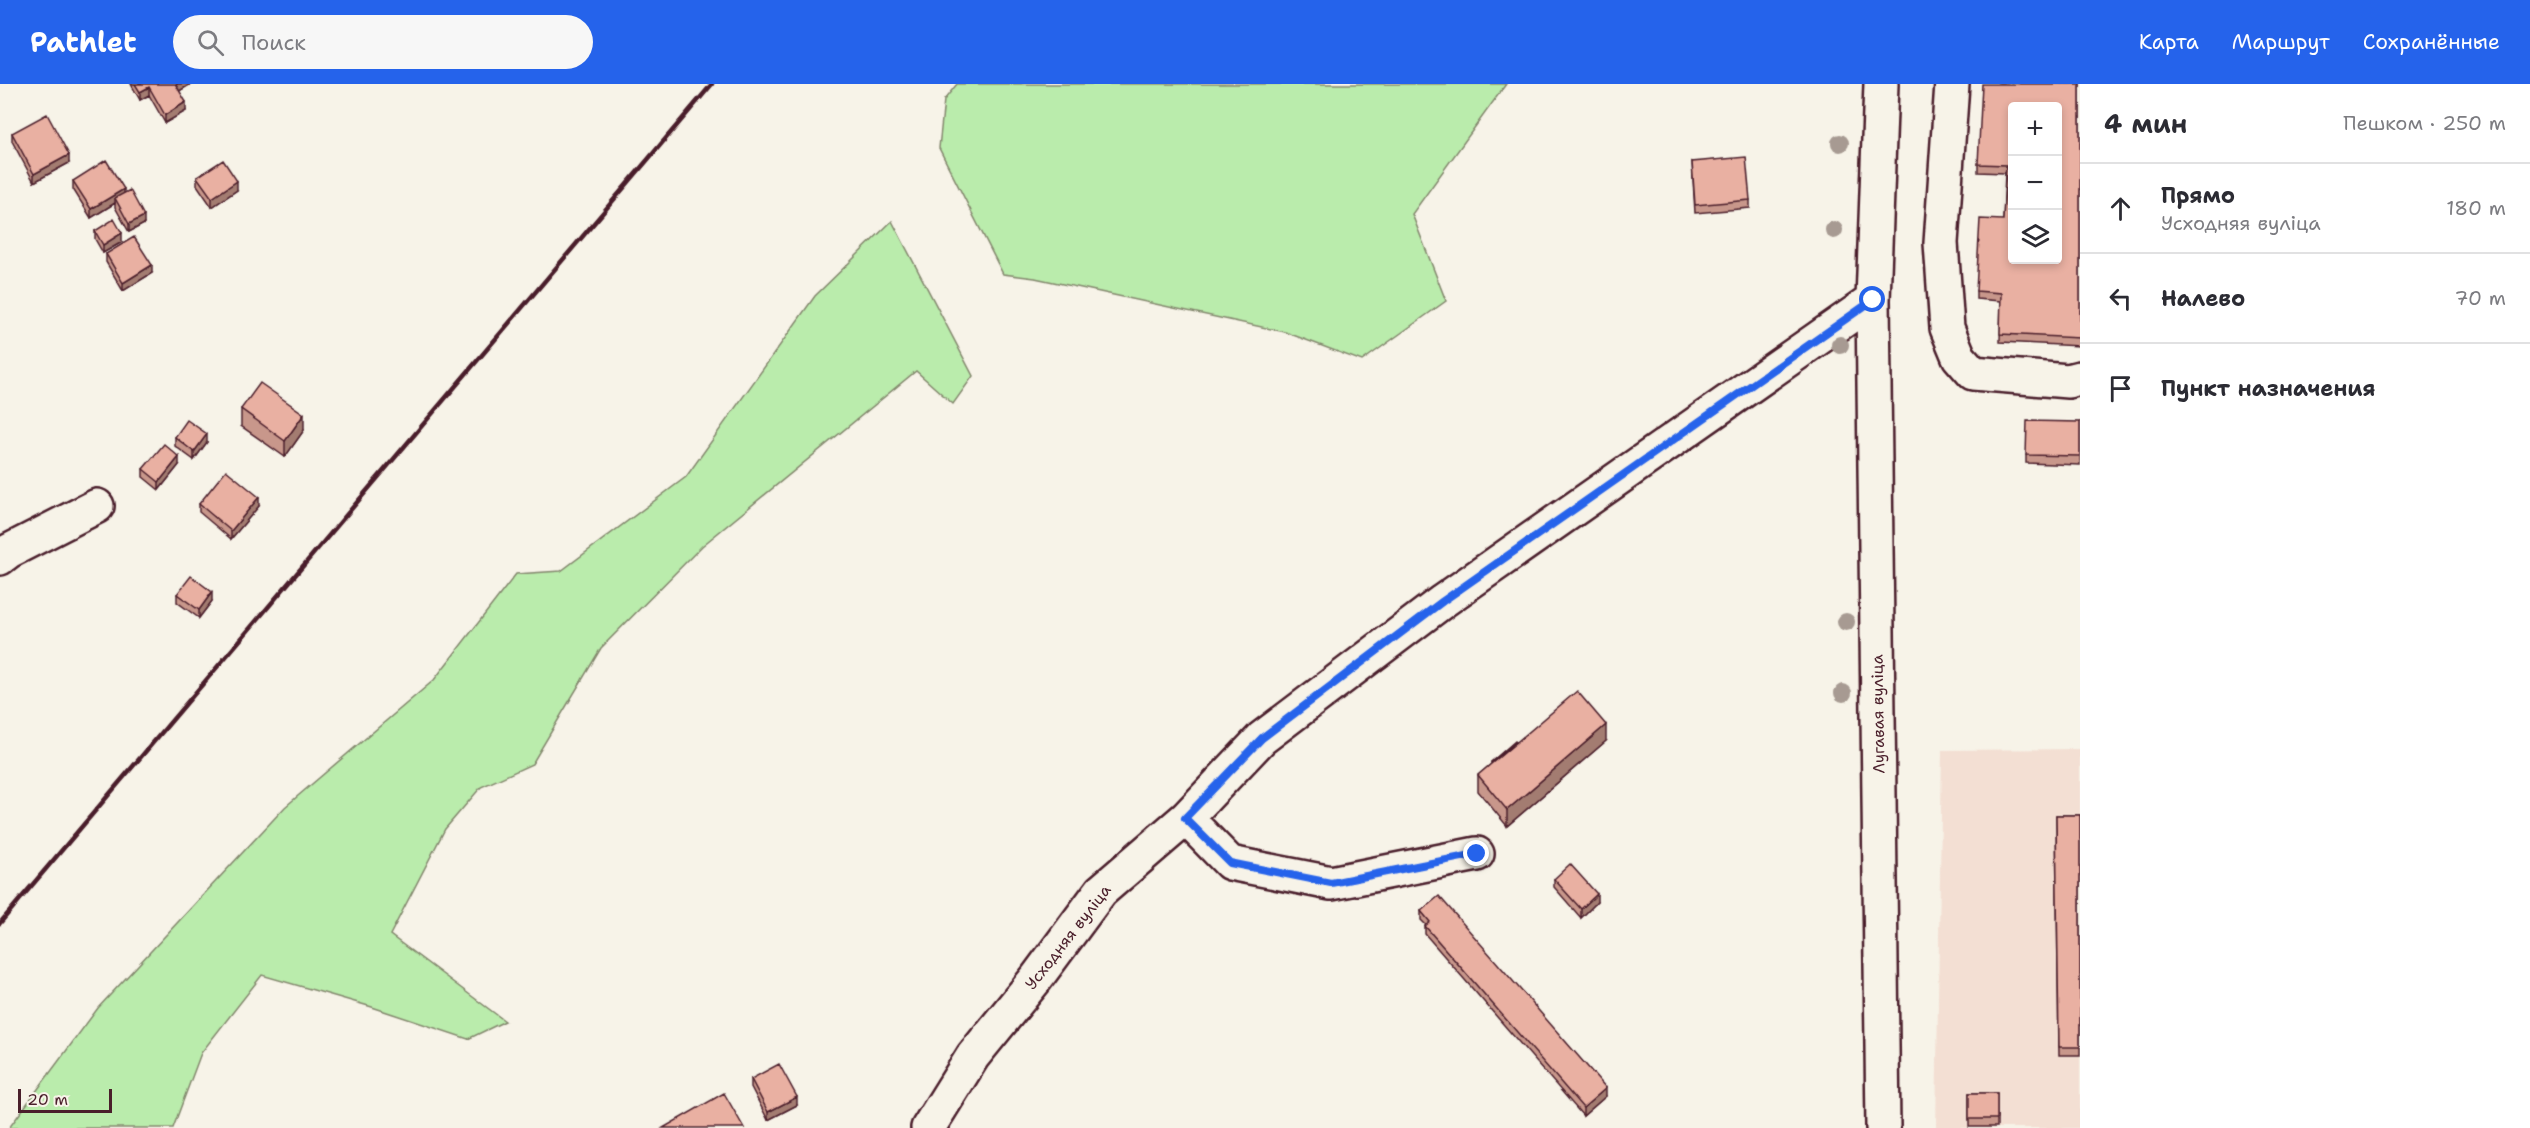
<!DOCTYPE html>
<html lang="ru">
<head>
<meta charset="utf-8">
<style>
  body { margin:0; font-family:"Shantell Sans",sans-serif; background:#f7f7f7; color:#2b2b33 }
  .controls { position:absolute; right:18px; top:18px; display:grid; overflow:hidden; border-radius:6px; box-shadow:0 3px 9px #0003 }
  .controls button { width:54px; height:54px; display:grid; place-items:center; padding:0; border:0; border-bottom:2px solid #e1e1e2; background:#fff; color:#2b2b33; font:30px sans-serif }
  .scale { position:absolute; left:18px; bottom:15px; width:94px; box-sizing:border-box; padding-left:6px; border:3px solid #4a1f2b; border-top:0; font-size:16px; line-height:21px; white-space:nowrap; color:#4a1f2b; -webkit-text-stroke:4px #f7f3e8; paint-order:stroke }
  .stop { position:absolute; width:18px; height:18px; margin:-14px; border:4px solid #2563eb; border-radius:50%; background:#fff }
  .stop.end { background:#2563eb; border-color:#fff; box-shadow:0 2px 6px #0008 }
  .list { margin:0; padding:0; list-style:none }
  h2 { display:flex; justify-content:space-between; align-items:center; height:78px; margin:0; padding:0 24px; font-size:26px }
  h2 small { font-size:20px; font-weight:400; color:#7c7c81 }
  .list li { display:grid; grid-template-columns:39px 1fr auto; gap:18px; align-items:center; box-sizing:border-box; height:90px; padding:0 24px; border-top:2px solid #e1e1e2 }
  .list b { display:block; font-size:22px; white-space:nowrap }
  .list p { margin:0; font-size:20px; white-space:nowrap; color:#7c7c81 }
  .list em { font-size:20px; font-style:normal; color:#7c7c81 }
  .icon { flex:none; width:33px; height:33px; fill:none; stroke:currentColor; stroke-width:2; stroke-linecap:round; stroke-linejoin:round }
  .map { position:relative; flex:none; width:2080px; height:1044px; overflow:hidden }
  header { display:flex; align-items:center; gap:36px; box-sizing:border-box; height:84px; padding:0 30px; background:#2563eb; color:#fff }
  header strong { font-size:28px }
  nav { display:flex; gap:33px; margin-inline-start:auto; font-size:21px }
  .search { width:420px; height:54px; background:#f7f7f7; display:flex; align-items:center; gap:15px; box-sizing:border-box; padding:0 21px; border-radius:33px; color:#7c7c81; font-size:22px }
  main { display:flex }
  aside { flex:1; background:#fff }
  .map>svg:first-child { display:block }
</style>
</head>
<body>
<header>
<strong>Pathlet</strong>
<div class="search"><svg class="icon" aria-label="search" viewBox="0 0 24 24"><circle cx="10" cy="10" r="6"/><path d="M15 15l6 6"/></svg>Поиск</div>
<nav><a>Карта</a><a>Маршрут</a><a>Сохранённые</a></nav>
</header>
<main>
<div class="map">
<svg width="2080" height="1044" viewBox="0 0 2080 1044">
  <rect width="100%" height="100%" fill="#f7f3e8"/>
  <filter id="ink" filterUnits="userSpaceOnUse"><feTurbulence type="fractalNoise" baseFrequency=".0167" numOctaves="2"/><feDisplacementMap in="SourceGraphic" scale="12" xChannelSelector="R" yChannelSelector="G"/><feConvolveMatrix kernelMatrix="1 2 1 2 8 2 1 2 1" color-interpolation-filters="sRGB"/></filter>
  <g filter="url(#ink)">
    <path fill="#f3dfd3" d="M2080 665V1044H1936L1942 666Z"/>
    <path fill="#baecac" stroke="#82866c" stroke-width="1.5" d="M957 0H1506L1412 130 1446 217 1362 277 1285 248 1035 194 1003 190 939 64 944 16Z
      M892 137 973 292 953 320 916 287 702 462 601 564 532 680 481 703 445 745 390 851 505 937 468 955 372 923 262 891 201 969 173 1044H9L98 924 285 723 434 596 516 490 561 487 686 393 815 212Z"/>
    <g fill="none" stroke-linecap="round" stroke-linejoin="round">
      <defs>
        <path id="minor" d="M1881 0 1873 216 1883 1044
          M1952 0 1941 159 1947 244 1959 273 1973 289 2068 297 2080 294
          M0 474 9 467 97 422
          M1186 734 1230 779 1331 799 1477 770
          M928 1044 973 972 1035 896 1101 807 1186 734 1262 654 1443 517 1873 216"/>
      </defs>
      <use href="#minor" stroke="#4a1f2b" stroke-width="38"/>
      <use href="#minor" stroke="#f7f3e8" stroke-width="33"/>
      <path stroke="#4a1f2b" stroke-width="4.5" d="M0 839 712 0"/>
    </g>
    <g fill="#a79a92">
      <circle cx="1840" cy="59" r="9"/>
      <circle cx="1834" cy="146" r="9"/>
      <circle cx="1840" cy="261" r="9"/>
      <circle cx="1846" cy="538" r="9"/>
      <circle cx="1843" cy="609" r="9"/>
    </g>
    <path fill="#c8978b" stroke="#4a1f2b" stroke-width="1.5" d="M131 0H191L179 7 186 27 165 39 149 11 140 16Z
      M2080 0V262L2000 258 2001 217 1976 215V207L2003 136 2005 89 1978 88V80Z
      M12 49 69 79 34 98 12 57Z
      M1692 78 1750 116V124L1695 129Z
      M197 93 237 106 212 123 197 101Z
      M73 97 124 109 144 140 129 148 115 123V119L91 134 73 105Z
      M95 147 122 158 103 169 95 155Z
      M106 170 152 189 123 207 106 178Z
      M241 325 304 346 285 373 241 342Z
      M2080 338V381L2026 379V371Z
      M175 353 207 358 194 376 175 362Z
      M179 381 159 406 143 393V385Z
      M199 420 259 422 231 455 199 428Z
      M177 510 212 517 199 534 177 518Z
      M1606 657 1507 742 1478 707V691L1491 680V678L1516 658Z
      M2056 731H2080V971H2059Z
      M1554 795 1597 818 1581 834 1554 803Z
      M1421 827 1606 1012 1583 1032 1425 850V842L1426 841 1421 836Z
      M751 995 797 1021 768 1036 751 1003Z
      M1969 1009H1997V1043H1969Z"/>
    <path fill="#a37b71" stroke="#4a1f2b" stroke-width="1.5" d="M177 0H191L176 9V1Z
      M149 3V11L140 16V8Z
      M186 18V27L165 39V31Z
      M69 71V79L34 98V90Z
      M237 97V106L212 123V114Z
      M124 105V113L115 114V119L91 134V125Z
      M144 132V140L129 148V140Z
      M122 149V158L103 169V161Z
      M152 181V189L123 207V199Z
      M304 330V346L285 373V357Z
      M207 350V358L194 376V368Z
      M179 373V381L159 406V398Z
      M259 413V422L231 455V447Z
      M212 508V517L199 534V526Z
      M1606 641V657L1507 742V726Z
      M1597 810V818L1581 834V825Z
      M1606 1004V1012L1583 1032V1024Z
      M797 1013V1021L768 1036V1028Z"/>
    <path fill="#e9b0a2" stroke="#4a1f2b" stroke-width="1.5" fill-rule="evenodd" d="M135 0H177L176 1 186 18 165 31 149 3 140 8Z
      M1982 0H2080V254L2000 250 2001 209 1976 207 1980 135 2003 136 2006 81 1978 80ZM2013 22H2058V176H2013Z
      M47 30 69 71 34 90 12 49Z
      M1746 73 1750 116 1695 121 1692 78Z
      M106 76 124 105 91 125 73 97Z
      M223 76 237 97 212 114 197 93Z
      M130 106 144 132 129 140 115 114Z
      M114 135 122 149 103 161 95 147Z
      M134 153 152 181 123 199 106 170Z
      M260 299 304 330 285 357 241 325Z
      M187 336 207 350 194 368 175 353Z
      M2027 337 2080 338V372L2026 371Z
      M164 360 179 373 159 398 143 385Z
      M226 386 259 413 231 447 199 420Z
      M191 492 212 508 199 526 177 510Z
      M1577 607 1606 641 1507 726 1478 691Z
      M1515 657 1516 658 1492 679 1491 678Z
      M2056 731H2080V963H2059Z
      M1570 780 1597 810 1581 825 1554 795Z
      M1439 812 1606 1004 1583 1024 1425 842 1430 838 1421 827Z
      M779 980 797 1013 768 1028 751 995Z
      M724 1009 744 1044H663Z
      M1969 1009H1997V1035H1969Z"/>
  </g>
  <g fill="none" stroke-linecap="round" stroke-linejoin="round" filter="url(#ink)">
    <path stroke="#2563eb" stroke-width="8" d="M1477 770 1331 799 1230 779 1185 734 1262 654 1443 517 1873 216"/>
  </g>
  <g text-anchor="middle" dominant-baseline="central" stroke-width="4.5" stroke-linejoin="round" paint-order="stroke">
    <g font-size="16" fill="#4a1f2b" stroke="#f7f3e8">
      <text transform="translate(1878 630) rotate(-91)">Лугавая вуліца</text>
      <text transform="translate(1068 853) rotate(-52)">Усходняя вуліца</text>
    </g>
  </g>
</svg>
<div class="controls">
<button>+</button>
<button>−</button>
<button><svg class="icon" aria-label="layers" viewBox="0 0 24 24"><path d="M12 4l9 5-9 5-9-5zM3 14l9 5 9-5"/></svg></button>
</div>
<div class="scale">20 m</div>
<div class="stop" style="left:1873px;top:216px"></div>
<div class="stop end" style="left:1477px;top:770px"></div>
</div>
<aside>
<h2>4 мин<small>Пешком · 250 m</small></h2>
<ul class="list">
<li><svg class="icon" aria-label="ahead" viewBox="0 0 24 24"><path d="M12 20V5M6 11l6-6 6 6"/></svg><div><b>Прямо</b><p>Усходняя вуліца</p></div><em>180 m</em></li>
<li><svg class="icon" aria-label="left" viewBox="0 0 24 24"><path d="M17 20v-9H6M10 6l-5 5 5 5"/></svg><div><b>Налево</b></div><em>70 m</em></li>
<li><svg class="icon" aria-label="arrive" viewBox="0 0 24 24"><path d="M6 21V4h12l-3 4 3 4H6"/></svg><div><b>Пункт назначения</b></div></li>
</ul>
</aside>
</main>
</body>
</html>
